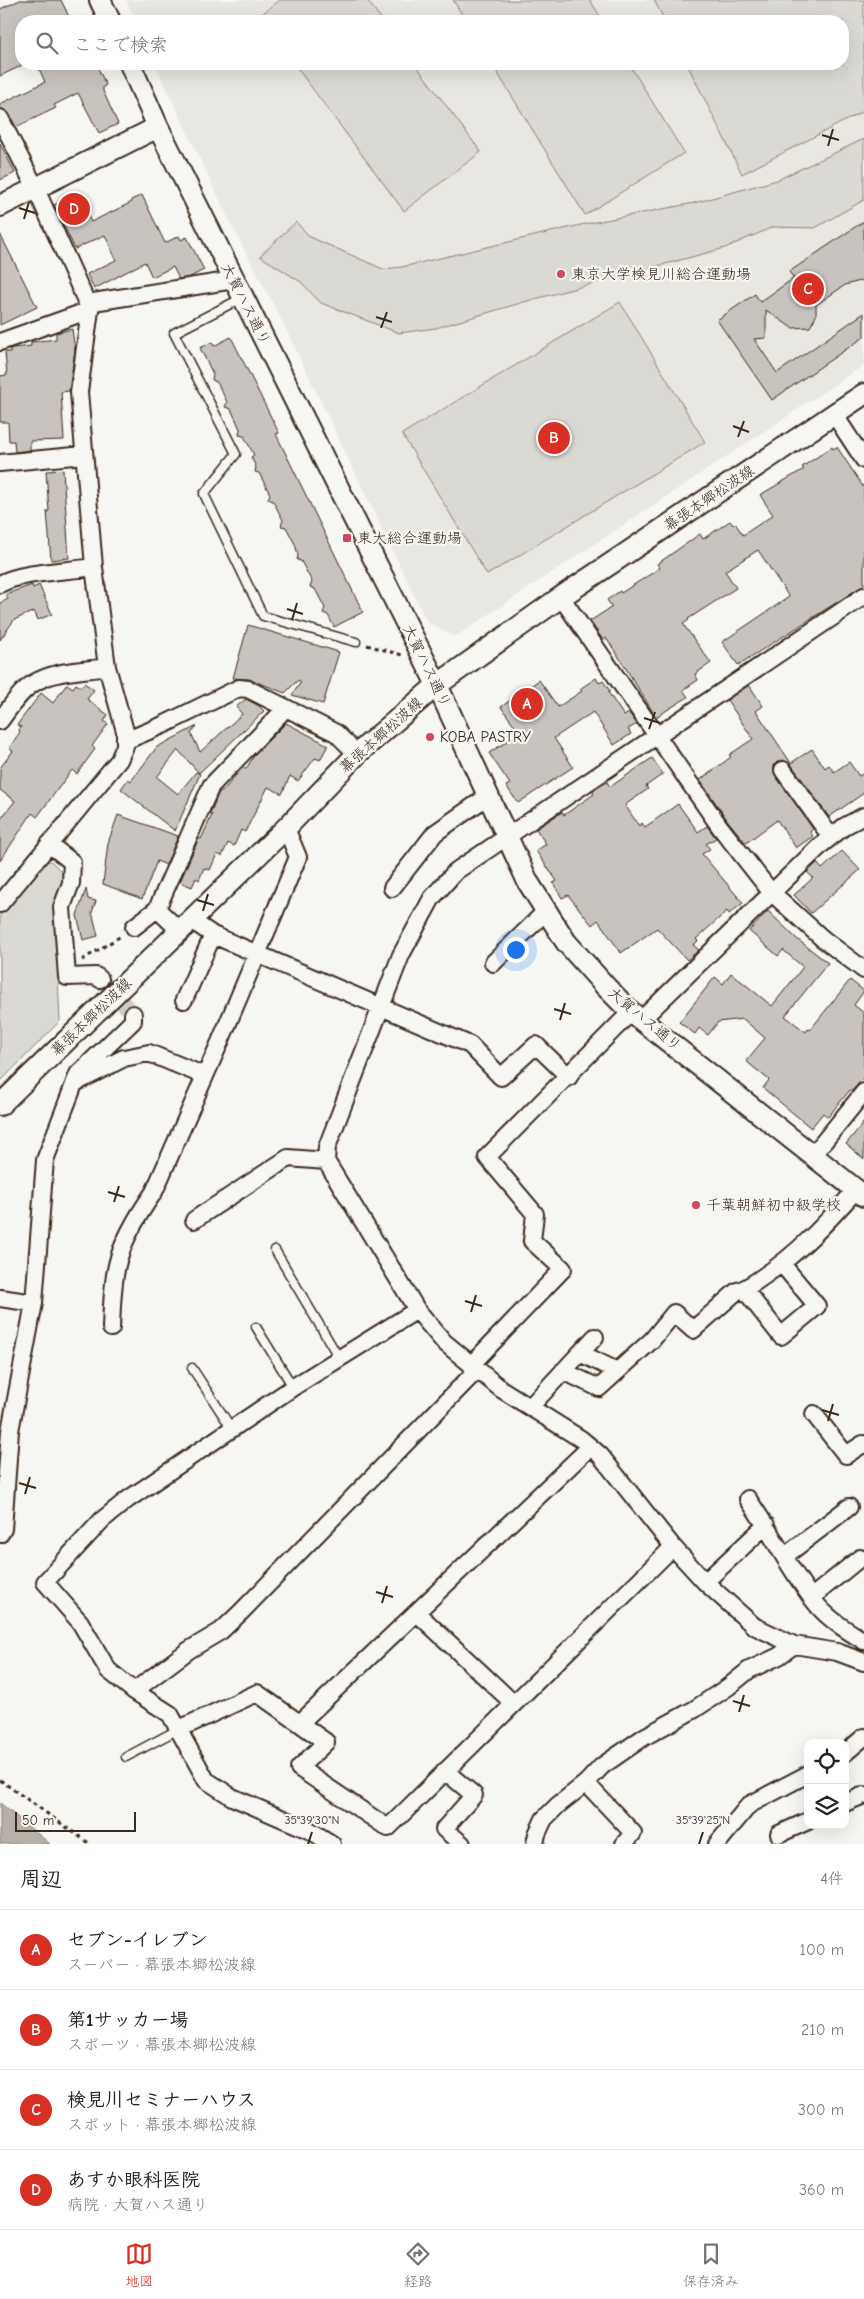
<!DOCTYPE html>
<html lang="ja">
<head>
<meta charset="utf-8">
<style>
  body { margin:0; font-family:"Comic Neue","Klee One",sans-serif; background:#f2f2f2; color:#222 }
  .controls { position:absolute; right:15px; bottom:15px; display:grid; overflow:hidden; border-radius:10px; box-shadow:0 5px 20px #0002 }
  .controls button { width:45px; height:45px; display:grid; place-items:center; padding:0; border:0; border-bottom:1px solid #e0e0e0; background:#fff; color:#222; font:25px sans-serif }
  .scale { position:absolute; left:15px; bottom:12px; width:121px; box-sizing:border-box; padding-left:5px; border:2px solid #3b2a1e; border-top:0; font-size:14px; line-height:18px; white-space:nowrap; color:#3b2a1e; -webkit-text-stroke:4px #f6f6f2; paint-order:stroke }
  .you { position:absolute; left:515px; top:949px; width:18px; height:18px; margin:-12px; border:4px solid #fff; border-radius:50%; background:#1a73e8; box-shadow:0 0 0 8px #1a73e833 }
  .badge { display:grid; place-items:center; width:32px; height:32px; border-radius:50%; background:#d93025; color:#fff; font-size:16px; font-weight:700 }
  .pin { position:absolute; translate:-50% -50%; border:2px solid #fff; box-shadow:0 1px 5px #0006 }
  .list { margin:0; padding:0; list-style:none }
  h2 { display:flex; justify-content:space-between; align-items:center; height:65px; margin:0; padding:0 20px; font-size:21px }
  h2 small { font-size:16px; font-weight:400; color:#767676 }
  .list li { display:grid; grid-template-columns:32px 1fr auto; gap:15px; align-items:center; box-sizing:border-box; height:80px; padding:0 20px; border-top:1px solid #e0e0e0 }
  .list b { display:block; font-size:19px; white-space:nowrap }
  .list p { margin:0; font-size:16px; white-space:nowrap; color:#767676 }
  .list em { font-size:16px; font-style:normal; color:#767676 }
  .icon { flex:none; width:28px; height:28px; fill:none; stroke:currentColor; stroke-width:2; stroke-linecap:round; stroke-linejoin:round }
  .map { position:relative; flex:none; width:864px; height:1844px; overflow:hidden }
  .search { position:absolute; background:#fff; box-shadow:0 5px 20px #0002; left:15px; right:15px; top:15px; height:55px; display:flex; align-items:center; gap:12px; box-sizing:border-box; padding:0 18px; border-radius:20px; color:#767676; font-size:19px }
  .sheet { height:385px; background:#fff }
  nav { display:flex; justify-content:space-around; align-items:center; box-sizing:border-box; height:70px; border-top:1px solid #e0e0e0; background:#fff; font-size:14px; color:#767676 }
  nav a { display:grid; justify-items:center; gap:2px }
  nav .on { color:#d93025 }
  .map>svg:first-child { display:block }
</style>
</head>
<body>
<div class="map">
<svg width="864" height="1844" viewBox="0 0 864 1844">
  <rect width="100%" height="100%" fill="#f6f6f2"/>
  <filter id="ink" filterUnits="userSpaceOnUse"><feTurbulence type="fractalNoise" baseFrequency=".02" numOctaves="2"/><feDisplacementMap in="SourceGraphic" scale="10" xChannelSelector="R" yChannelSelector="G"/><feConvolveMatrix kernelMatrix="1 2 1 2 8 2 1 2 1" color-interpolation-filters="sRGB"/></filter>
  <g filter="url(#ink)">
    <path fill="#e8e7e2" d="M126 0H864V365L455 637 427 622 283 323 232 226 155 64H843V21H136Z"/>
    <path fill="#dad9d3" stroke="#8a8278" d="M280 0H367L383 21H262L258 17Z
      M453 0H590L603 21H466Z
      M654 0H864V111L742 174 687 64H843V21H665Z
      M294 64H415L481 152 404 211Z
      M492 64H629L684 153 585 215Z
      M864 139V200L815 228 773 227 725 248 524 302 436 328 399 333 321 303 301 282 260 256 296 222 310 237 383 269 402 267 585 224 694 203 777 180Z
      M620 302 705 442 487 575 402 434Z
      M51 861 61 871 64 880 55 910 60 1021 0 1082V915L44 862Z"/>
    <path fill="#b6b0a9" stroke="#857a71" d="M0 1803 50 1844H0Z"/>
    <path fill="#c8c3be" stroke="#3b2a1e" d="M20 0H61L71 21H21V66L0 76V9Z
      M37 64H96L106 85 103 87V91L118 124 99 133 78 93 54 105 56 108 16 127 9 113 0 108V104L45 82Z
      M0 143 15 173 0 180Z
      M77 194 91 222 132 202 131 200 142 195 165 243 179 236 181 240 187 237 204 270 190 277 179 279 173 267 152 277 145 262 94 289 87 274 116 260 105 235 75 249 54 205Z
      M864 221V280L845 285 816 305V316L810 327 792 328 766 310V338L754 339 777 373 864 313V337L772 400 717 320 755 294 760 302 794 278 789 272Z
      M0 234 37 307 0 325Z
      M72 329 75 350 69 391 61 392 64 440 30 441V450L15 452 14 441H9L8 422H0V376L7 375 5 352H10V349L13 348 31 346V342L56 339V333Z
      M231 337 279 433 276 434 363 612 334 627 328 615 323 613 325 608 315 589 310 587 312 582 301 561 297 560 298 555 295 544 286 527 281 526 283 520 273 501 268 499 270 494 259 473 255 472 256 467 251 457 254 455 244 436 239 435 240 429 231 409 225 407 227 402 217 382 212 380 213 374 200 348 212 342 214 346Z
      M832 447 833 449 837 447 864 488V585L738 665 722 642 789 597 758 550 725 571 736 588 688 619 689 620 683 624 711 663 695 674 698 680 683 690 688 697 656 717 617 654 606 638 603 640 590 621 612 607 607 600 620 591 621 593 660 568 657 564 700 534 703 539 730 521 733 525 735 523 743 535 773 515 760 495 804 469 802 467Z
      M63 470 69 558 51 560 47 511H49L46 471Z
      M32 585 33 588 39 585 52 614 38 620 34 611 14 620 0 640V603L8 599 6 594Z
      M248 625 339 652 323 704 292 695 301 682 298 680 285 693 249 679 233 678Z
      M596 678 599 683 603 681 610 691 608 692 624 716 629 713 637 724 628 729 631 734 614 745 593 712 554 738 573 767 518 803 506 786 510 784 489 753 520 733 501 707 539 680 558 707 582 691 580 689Z
      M84 683 94 690 87 699 108 715 104 721 108 724 92 746 95 749 77 774 72 770 37 817 32 813 0 861V820L15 801 0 790V768L13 751 9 748 20 732 19 730 21 727 17 725 41 693 53 703 67 684 73 688 76 684 81 687Z
      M749 685 763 706 756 711 791 763 812 749 825 768 829 765 834 772 849 762 859 776 864 773V793L829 817 791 764 783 760 777 762 774 766 775 775 813 829 810 832 813 836 796 848 777 820 746 843 728 821 700 780 731 757 729 755 753 739 727 700Z
      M246 699 259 706 264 711 199 773 178 750 157 777 178 794 196 772 200 774 175 831 121 789 128 779 131 781 157 747 197 726 191 733 200 752 240 716 242 714 236 707Z
      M286 723 328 745 320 760 315 758 298 781 290 776 282 794 268 787 245 832 241 830 234 846 228 843 222 856 217 854 210 870 204 868 199 880 196 878 192 887 180 882 199 838 201 839 212 815 210 814 219 792H222L242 768 246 769 255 754Z
      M652 758 663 774 646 786 648 789 625 805 639 826 642 823 645 827 678 804 698 832 707 826 716 838 706 844 710 849 702 854 743 903 729 914 727 911 696 939 698 941 693 945 699 950 687 960 657 928 621 953 598 920 592 925 568 895 562 898 553 883 557 881 536 851 546 844 536 829 562 812 564 815 594 794 592 791 607 782 610 787Z
      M118 815 178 836 166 865 157 861 142 899 103 884 108 843Z
      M842 851 860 870 811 913 794 895 813 878 807 872 817 863 822 869Z
      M86 889 88 899 96 901 92 912 98 936 83 940 77 915Z
      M768 911 797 939 828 963 785 1016 806 1032 808 1029 810 1030 850 980 864 991 854 1005 864 1013V1077L852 1091 850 1090 828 1117 823 1113 811 1128 763 1088 769 1080 746 1061 765 1038 743 1019 718 1022 708 1035 699 1028 695 1034 679 1022 715 977 723 984 731 973 772 1006 803 967 783 950 778 956 749 931Z
      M864 1122V1159L846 1144Z"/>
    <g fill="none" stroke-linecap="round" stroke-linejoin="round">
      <path stroke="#d1cdc8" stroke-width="16" stroke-dasharray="16 8" stroke-linecap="butt" d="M100 979 133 1014"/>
      <defs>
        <path id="service" d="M242 298 174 333 236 454 204 494 263 616 356 642
          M275 1250 339 1358
          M256 1327 293 1387
          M192 1368 232 1429
          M126 1757 179 1729"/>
        <path id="minor" d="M0 118 36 189 90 310 79 392 94 567 107 667 125 731V746L119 760 0 904
          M87 303 234 280
          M0 342 90 310
          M834 414 864 460
          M0 463 84 455
          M0 584C20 572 70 571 94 567
          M864 596 456 871 432 898 401 955 327 1147 326 1161 417 1310 444 1342 501 1389 581 1439 600 1455 673 1547 705 1582 754 1626 794 1645 837 1652 864 1662
          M561 597 720 827 771 892 823 939 864 970
          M0 721C9 709 20 691 34 683 55 670 84 671 107 667
          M125 741 163 725 239 688 248 689 336 733 357 754
          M783 770 831 837
          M49 844 72 862 71 883 62 907 67 977 96 976 100 979
          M392 888 435 833 488 796
          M191 920 213 935 470 1045 501 1077 536 1045 569 1077
          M134 927 157 909
          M180 931 157 909 211 786 285 709
          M493 963 546 911
          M184 1000 213 935
          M642 1019 822 844 845 826 864 816
          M75 1083 124 1058 149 1053 205 1076
          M813 1155 864 1092
          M194 1220 288 1158 326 1161
          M744 1289 781 1336 817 1306 782 1264
          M0 1298 34 1303
          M111 1328C112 1307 112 1286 117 1265 122 1242 140 1212 154 1192L220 1042 298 857 286 828
          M580 1353 617 1371
          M471 1365 563 1269 532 1241 535 1214 487 1157 631 1012
          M563 1371 599 1388 652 1340 674 1313 693 1330 737 1291C747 1289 755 1282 764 1276 800 1252 827 1222 856 1190
          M530 1407 595 1337
          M814 1414 846 1455 863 1444 864 1445
          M748 1499C772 1533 791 1573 818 1606 831 1621 848 1631 864 1641
          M0 1534 3 1529 10 1431 34 1303 45 1160 78 1074 133 1021V1014
          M785 1556 849 1507
          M705 1582 766 1525
          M812 1597 860 1558
          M417 1613 513 1703
          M134 1691 189 1650 221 1631 241 1612 477 1370
          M300 1723 590 1447
          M179 1729 257 1693 326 1742 299 1768 388 1828 673 1547
          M845 1753 864 1737
          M445 1771 474 1795 444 1829 462 1844
          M586 1783 633 1833 624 1844
          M845 1803 864 1795
          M779 1834 808 1821
          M332 1844 311 1831 232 1797 206 1780 170 1714 134 1691 108 1670 80 1622 45 1582 102 1520 127 1500 295 1386 417 1310
          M535 1844 537 1834 544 1819 558 1805 586 1783 602 1766 644 1737 695 1709 728 1687 749 1670 779 1656 794 1645
          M717 1844 749 1805 808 1774"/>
        <path id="tertiary" d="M100 0 110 21
          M130 64 158 127 437 685 528 882 566 942 606 987 631 1012 864 1196
          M0 206 158 127
          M0 1105 286 828 357 754 437 685 561 597 864 394"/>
      </defs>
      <use href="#service" stroke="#3b2a1e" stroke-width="11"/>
      <use href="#minor" stroke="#3b2a1e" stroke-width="20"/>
      <use href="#tertiary" stroke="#3b2a1e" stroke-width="24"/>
      <path stroke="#3b2a1e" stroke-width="3" stroke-dasharray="4 4" stroke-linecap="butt" d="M367 645 402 655
        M82 960 121 936
        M0 1780 90 1844"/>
      <use href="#service" stroke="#f6f6f2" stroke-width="8"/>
      <use href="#minor" stroke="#f6f6f2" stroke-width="16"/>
      <use href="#tertiary" stroke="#f6f6f2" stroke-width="20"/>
    </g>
  </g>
  <path fill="none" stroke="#3b2a1e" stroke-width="2" d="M822 135 839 140M828 146 833 129M19 208 35 213M24 219 29 202M376 317 392 322M381 328 387 312M733 426 749 432M738 437 744 421M287 609 303 614M292 620 297 603M644 718 660 723M649 729 655 712M197 900 214 905M203 911 208 894M554 1009 571 1014M560 1020 565 1003M108 1192 125 1197M114 1202 119 1186M465 1301 482 1306M471 1312 476 1295M822 1410 839 1415M828 1421 833 1404M19 1483 36 1488M25 1494 30 1477M376 1592 393 1597M382 1603 387 1586M733 1701 750 1706M739 1712 744 1695M308 1844 312 1832M699 1844 703 1832"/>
  <g fill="#d1495b" stroke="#f6f6f2" stroke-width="2">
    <circle cx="561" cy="274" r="5"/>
    <rect x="342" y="533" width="10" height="10" rx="2.5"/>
    <circle cx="430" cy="737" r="5"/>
    <circle cx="696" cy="1205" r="5"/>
  </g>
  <g text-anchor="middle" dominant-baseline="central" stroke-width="4.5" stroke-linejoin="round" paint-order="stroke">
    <g font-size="15" fill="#3b2a1e" stroke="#f6f6f2" text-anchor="start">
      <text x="571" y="274">東京大学検見川総合運動場</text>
      <text x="357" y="538">東大総合運動場</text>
      <text x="440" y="737">KOBA PASTRY</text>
      <text x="706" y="1205">千葉朝鮮初中級学校</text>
    </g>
    <g font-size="15" fill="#3b2a1e" stroke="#f6f6f2">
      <text transform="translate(246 304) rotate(63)">大賀ハス通り</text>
      <text transform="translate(709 498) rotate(-34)">幕張本郷松波線</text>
      <text transform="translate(427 666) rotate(64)">大賀ハス通り</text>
      <text transform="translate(381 735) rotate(-42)">幕張本郷松波線</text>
      <text transform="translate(91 1017) rotate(-44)">幕張本郷松波線</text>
      <text transform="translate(645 1019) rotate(40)">大賀ハス通り</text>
    </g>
  </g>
  <g font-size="12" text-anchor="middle" fill="#3b2a1e" stroke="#f6f6f2" stroke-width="4.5" stroke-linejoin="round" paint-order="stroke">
    <text x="312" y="1824">35°39'30"N</text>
    <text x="703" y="1824">35°39'25"N</text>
  </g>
</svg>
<div class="controls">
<button><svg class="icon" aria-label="locate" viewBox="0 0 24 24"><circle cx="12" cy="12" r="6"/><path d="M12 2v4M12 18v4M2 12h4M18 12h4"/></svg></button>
<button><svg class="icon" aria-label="layers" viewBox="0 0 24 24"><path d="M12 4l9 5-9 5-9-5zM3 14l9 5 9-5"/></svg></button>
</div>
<div class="scale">50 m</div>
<div class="you"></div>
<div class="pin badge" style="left:527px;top:704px">A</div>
<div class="pin badge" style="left:554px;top:438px">B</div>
<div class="pin badge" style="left:808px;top:289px">C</div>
<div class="pin badge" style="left:74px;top:209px">D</div>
<div class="search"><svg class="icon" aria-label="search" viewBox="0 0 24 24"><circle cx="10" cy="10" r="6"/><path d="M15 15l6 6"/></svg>ここで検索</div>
</div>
<section class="sheet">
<h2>周辺<small>4件</small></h2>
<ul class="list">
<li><span class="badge">A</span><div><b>セブン-イレブン</b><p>スーパー · 幕張本郷松波線</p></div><em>100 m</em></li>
<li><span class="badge">B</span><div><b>第1サッカー場</b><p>スポーツ · 幕張本郷松波線</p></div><em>210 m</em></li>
<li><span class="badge">C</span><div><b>検見川セミナーハウス</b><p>スポット · 幕張本郷松波線</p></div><em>300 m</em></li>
<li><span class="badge">D</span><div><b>あすか眼科医院</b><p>病院 · 大賀ハス通り</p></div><em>360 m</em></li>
</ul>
</section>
<nav>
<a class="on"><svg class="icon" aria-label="map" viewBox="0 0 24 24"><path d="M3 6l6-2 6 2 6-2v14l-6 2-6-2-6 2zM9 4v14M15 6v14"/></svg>地図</a>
<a><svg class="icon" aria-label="directions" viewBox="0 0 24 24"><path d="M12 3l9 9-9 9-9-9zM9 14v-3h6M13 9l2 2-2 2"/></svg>経路</a>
<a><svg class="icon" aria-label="saved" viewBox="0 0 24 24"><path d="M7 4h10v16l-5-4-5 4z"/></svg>保存済み</a>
</nav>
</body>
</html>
